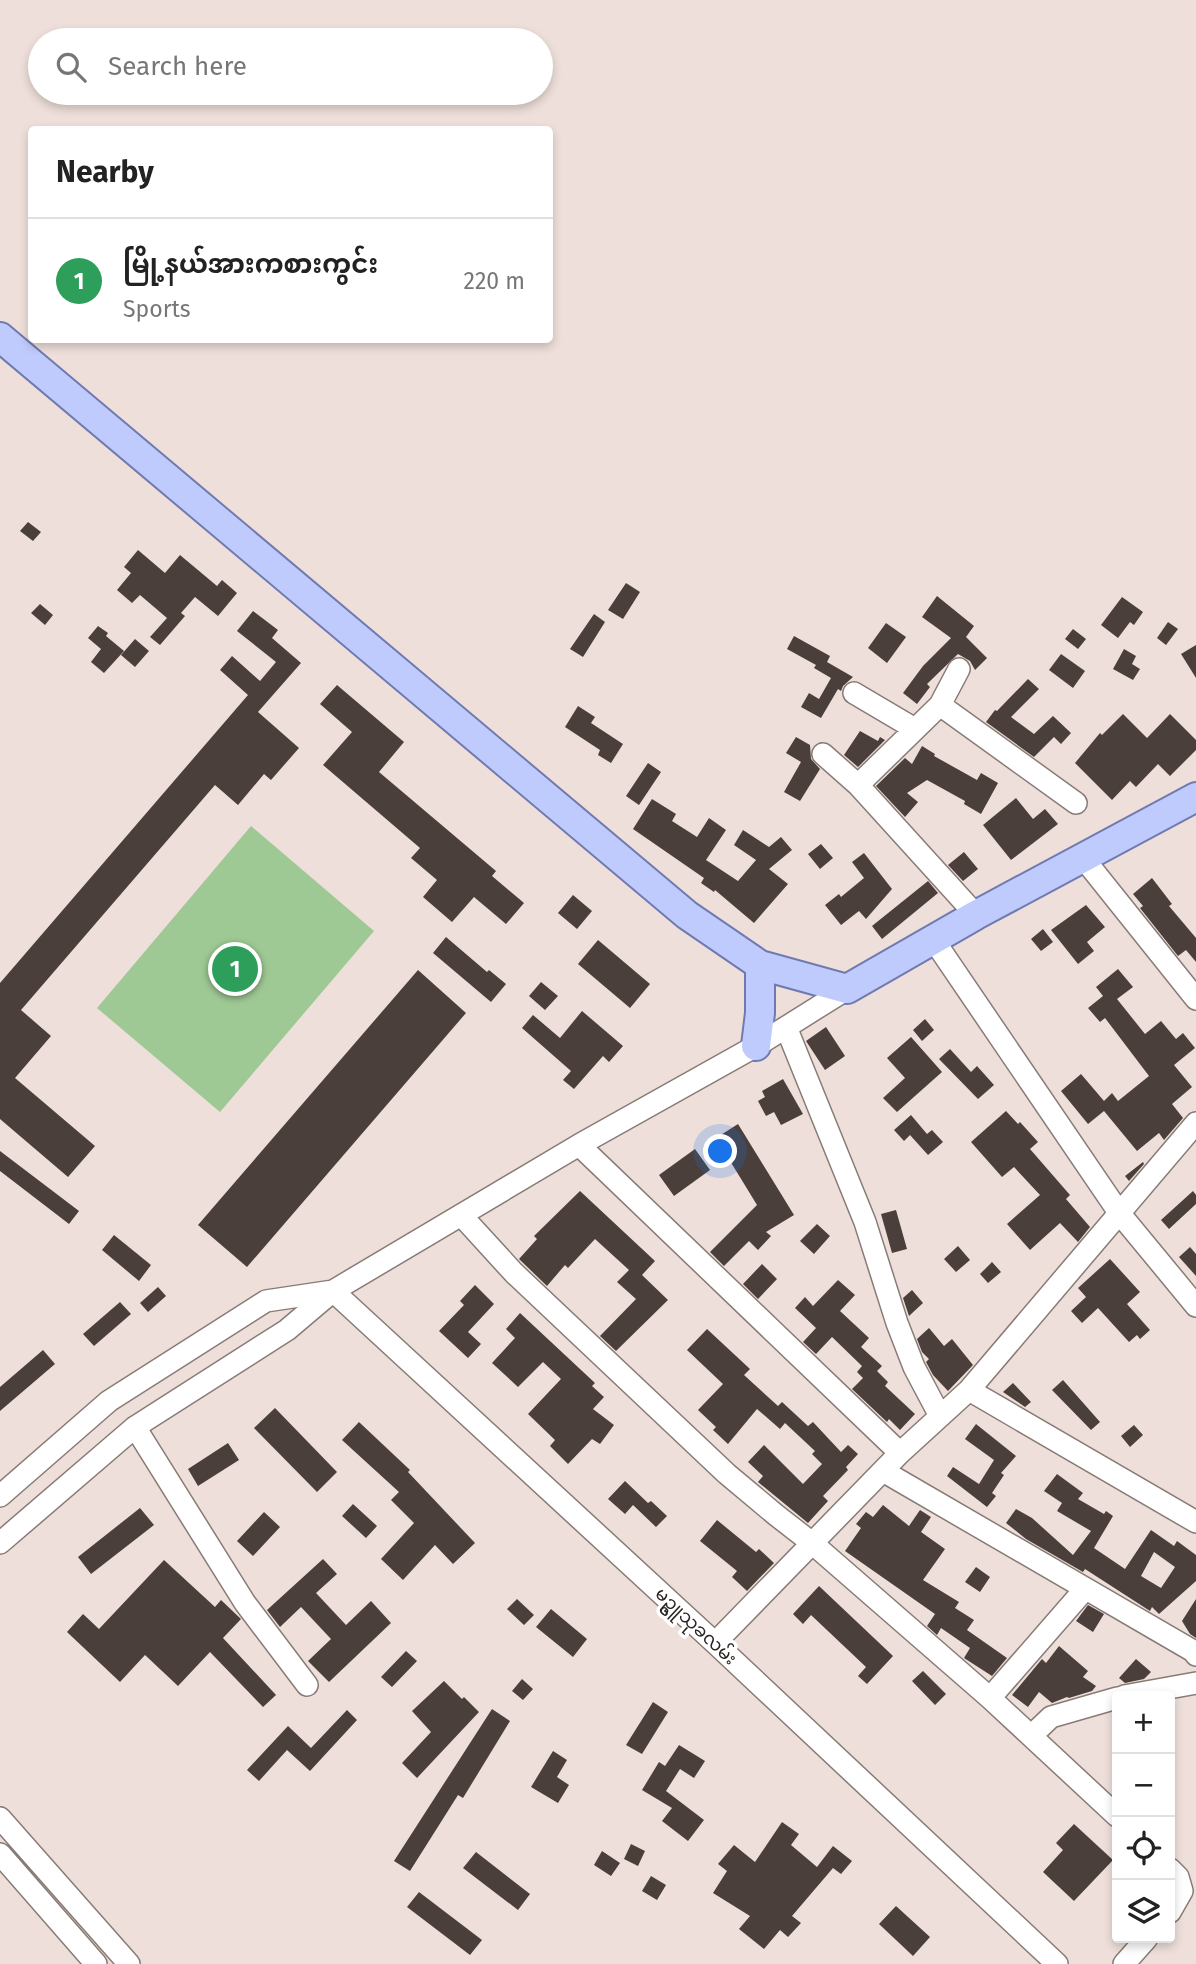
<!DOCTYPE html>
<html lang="en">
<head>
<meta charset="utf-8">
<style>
  body { margin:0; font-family:"Fira Sans","Noto Sans Myanmar",sans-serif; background:#f2f2f2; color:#222 }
  .controls { position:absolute; right:21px; bottom:21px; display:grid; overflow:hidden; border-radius:7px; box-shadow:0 4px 10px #0003 }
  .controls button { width:63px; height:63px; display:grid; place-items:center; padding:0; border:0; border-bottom:2px solid #e0e0e0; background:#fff; color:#222; font:35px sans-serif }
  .you { position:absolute; left:721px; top:1152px; width:24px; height:24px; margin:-18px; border:5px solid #fff; border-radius:50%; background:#1a73e8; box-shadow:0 0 0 10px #1a73e833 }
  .badge { display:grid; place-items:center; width:46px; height:46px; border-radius:50%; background:#0b8043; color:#fff; font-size:23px; font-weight:700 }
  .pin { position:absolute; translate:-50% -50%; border:4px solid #fff; box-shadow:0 2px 7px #0006 }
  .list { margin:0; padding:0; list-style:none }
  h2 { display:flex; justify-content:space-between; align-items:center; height:91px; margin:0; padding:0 28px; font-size:30px }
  h2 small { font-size:23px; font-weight:400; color:#767676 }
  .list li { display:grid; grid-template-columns:46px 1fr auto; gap:21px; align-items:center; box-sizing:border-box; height:126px; padding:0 28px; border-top:2px solid #e0e0e0 }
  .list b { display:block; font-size:26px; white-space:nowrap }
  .list p { margin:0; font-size:23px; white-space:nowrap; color:#767676 }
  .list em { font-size:23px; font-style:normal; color:#767676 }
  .icon { flex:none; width:38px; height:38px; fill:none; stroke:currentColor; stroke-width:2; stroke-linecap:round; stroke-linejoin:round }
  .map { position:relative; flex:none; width:1196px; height:1964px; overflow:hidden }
  .search { position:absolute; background:#fff; box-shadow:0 4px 10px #0003; left:28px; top:28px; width:525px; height:77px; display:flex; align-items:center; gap:18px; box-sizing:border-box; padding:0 24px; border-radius:38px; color:#767676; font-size:26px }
  .panel { position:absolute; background:#fff; box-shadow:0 4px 10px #0003; left:28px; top:126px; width:525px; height:217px; border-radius:7px }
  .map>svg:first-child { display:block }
</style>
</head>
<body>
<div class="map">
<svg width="1196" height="1964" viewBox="0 0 1196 1964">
  <rect width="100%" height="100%" fill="#eedfda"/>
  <path fill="#9fc994" d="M251 826 374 931 220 1112 97 1008Z"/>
  <path fill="#4b3f3b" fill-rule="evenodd" d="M28 522 41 532 33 541 20 531Z
    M138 550 165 573 180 555 217 586 222 580 237 593 218 616 195 597 181 613 185 616 160 645 150 637 167 618 140 595 132 603 117 590 131 573 124 567Z
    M626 583 640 592 623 619 608 610Z
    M937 596 974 626 966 637 987 658 975 670 970 661 958 654 927 684 930 687 917 704 903 693 923 666 951 638 922 617Z
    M1122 597 1143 612 1134 625 1130 622 1118 638 1101 625Z
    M40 604 53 615 45 625 31 613Z
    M253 611 278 630 272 638 301 663 258 712 299 748 271 780 264 774 238 805 215 785 21 1010 51 1036 15 1078 95 1146 68 1177 0 1119V983L248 695 220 670 232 656 260 681 276 662 237 631Z
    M594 614 605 622 583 657 570 649Z
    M1168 622 1178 629 1166 645 1157 638Z
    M886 623 906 637 887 663 868 648Z
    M98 626 108 633 106 636 124 651 104 673 91 662 101 649 88 638Z
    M1073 629 1086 639 1078 649 1065 639Z
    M794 636 830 656 827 662 853 677 843 686 841 691 838 689 821 718 801 707 809 693 819 699 831 678 814 668 816 665 787 649Z
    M135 639 149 651 135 667 121 655Z
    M1196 645V678L1181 654Z
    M1124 649 1136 656 1132 664 1140 669 1133 680 1113 669Z
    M1061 654 1085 671 1073 688 1049 670Z
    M1028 679 1039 689 1011 717 1034 734 1053 716 1071 733 1061 744 1054 737 1034 757 986 722 995 710 997 711Z
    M337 685 404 742 379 772 496 871 492 876 524 903 506 924 474 897 452 922 423 897 437 880 411 858 420 848 323 765 352 732 320 704Z
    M578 706 595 717 591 723 623 744 611 763 598 755 600 750 565 727Z
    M1123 714 1147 738 1170 714 1196 740V750L1170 776 1158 764 1136 787 1130 781 1112 800 1075 763 1100 733 1102 735Z
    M860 731 878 741 880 737 885 740 858 767 844 755Z
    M796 737 810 745 811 759 820 769 800 801 784 792 801 762 786 753Z
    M922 746 935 754 934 756 977 780 981 773 998 783 981 814 964 804 965 801 927 780 907 793 918 802 905 817 876 786 905 758 912 764Z
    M648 763 661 772 639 805 626 796Z
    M1016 798 1033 819 1045 809 1058 824 1011 860 983 825Z
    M652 799 676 814 672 821 697 837 709 818 726 830 706 860 738 881 756 860 734 845 743 830 769 847 781 837 792 850 769 869 788 884 754 923 715 890 714 892 701 883 704 878 633 829Z
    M821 844 833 858 820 869 808 854Z
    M964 852 978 869 963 881 948 865Z
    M864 853 892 889 866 919 859 911 841 925 825 905 839 894 841 897 864 878 852 862Z
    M1152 878 1172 904 1169 906 1196 938V962L1186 950 1178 956 1140 908 1143 906 1133 894Z
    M928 881 938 893 882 939 872 926Z
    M573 895 592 911 577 929 558 913Z
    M1086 905 1105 927 1087 942 1094 951 1078 964 1051 930Z
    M1043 929 1053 942 1041 951 1031 939Z
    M446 937 487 972 489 970 506 984 491 1002 433 953Z
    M598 940 650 984 630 1008 578 964Z
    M1118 969 1133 987 1117 999 1145 1034 1161 1021 1176 1039 1183 1033 1195 1048 1174 1065 1192 1087 1172 1104 1183 1118 1164 1140 1159 1133 1137 1151 1104 1111 1088 1124 1061 1091 1081 1074 1104 1101 1112 1093 1118 1101 1149 1076 1105 1018 1100 1022 1088 1008 1103 996 1096 987Z
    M418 970 466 1013 247 1267 198 1225Z
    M541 982 558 996 545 1010 529 996Z
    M582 1011 623 1046 609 1062 603 1056 574 1089 563 1080 571 1071 522 1028 533 1015 560 1038Z
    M925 1019 934 1030 922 1041 913 1030Z
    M826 1027 845 1056 825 1070 806 1041Z
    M911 1037 942 1072 897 1112 883 1098 905 1078 887 1058Z
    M950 1049 971 1072 977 1066 994 1085 978 1099 939 1059Z
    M783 1079 803 1114 781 1125 774 1112 766 1116 758 1101 765 1097 762 1091Z
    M1006 1111 1018 1124 1020 1122 1038 1142 1030 1149 1070 1195 1066 1199 1090 1227 1078 1242 1060 1223 1030 1250 1007 1224 1040 1195 1014 1167 1002 1177 971 1142Z
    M911 1115 927 1134 932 1130 943 1142 928 1155 910 1135 904 1141 894 1130Z
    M738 1124 794 1215 766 1232 771 1236 758 1250 749 1241 724 1266 710 1252 757 1205 716 1138Z
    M695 1149 710 1170 674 1196 659 1175Z
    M0 1151 79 1211 69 1224 0 1171Z
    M1143 1162 1144 1164 1129 1181 1125 1176Z
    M580 1191 655 1261 642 1275 668 1300 616 1351 600 1336 636 1299 617 1282 629 1270 595 1239 568 1268 565 1265 547 1286 519 1259 537 1239 534 1236Z
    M1193 1191 1196 1195V1204L1169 1229 1161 1220Z
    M896 1210 907 1249 892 1253 881 1214Z
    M817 1224 830 1236 814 1254 800 1241Z
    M114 1235 151 1265 139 1281 102 1250Z
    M958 1246 970 1260 956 1272 944 1259Z
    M1190 1247 1196 1254V1276L1179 1257Z
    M1110 1259 1140 1292 1127 1304 1150 1330 1140 1339 1137 1335 1129 1342 1098 1308 1082 1323 1071 1311 1086 1297 1078 1288Z
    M992 1262 1001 1272 988 1283 980 1274Z
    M762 1264 777 1279 758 1299 743 1284Z
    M838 1280 855 1295 840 1311 869 1338 861 1347 882 1366 877 1371 888 1382 885 1386 915 1414 900 1430 889 1419 887 1422 852 1389 863 1378 857 1372 862 1366 832 1337 816 1354 803 1342 816 1328 795 1308 805 1297 813 1306Z
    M475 1285 494 1304 468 1332 481 1344 468 1358 439 1331 464 1305 460 1301Z
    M158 1287 166 1296 148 1312 140 1303Z
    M912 1290 923 1303 909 1316 903 1298Z
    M120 1302 131 1314 94 1346 83 1334Z
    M520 1313 595 1383 592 1386 604 1397 593 1409 614 1425 600 1444 592 1439 568 1464 550 1446 555 1440 528 1414 561 1379 543 1362 518 1387 492 1363 515 1338 506 1329Z
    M929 1328 944 1346 952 1339 973 1365 948 1391 933 1375 926 1362 929 1359 922 1352 917 1339Z
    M707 1329 750 1369 744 1375 778 1406 782 1402 808 1426 813 1422 841 1452 848 1445 858 1454 846 1467 848 1470 823 1496 828 1501 808 1523 758 1482 763 1476 748 1462 764 1445 803 1484 822 1464 812 1454 815 1451 785 1423 780 1429 757 1409 728 1444 713 1430 716 1427 698 1410 723 1384 687 1350Z
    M43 1350 55 1364 0 1411V1387Z
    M1063 1380 1100 1422 1091 1430 1052 1390Z
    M1013 1383 1031 1402 1025 1407 1003 1392Z
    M275 1408 337 1472 317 1492 254 1428Z
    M359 1422 410 1470 408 1472 475 1543 453 1564 435 1545 403 1580 381 1559 414 1523 391 1500 399 1492 342 1440Z
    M976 1424 1016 1456 1001 1473 1004 1475 992 1493 996 1496 987 1507 947 1476 953 1467 979 1484 994 1460 965 1439Z
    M1134 1425 1143 1435 1130 1447 1121 1436Z
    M228 1443 239 1460 198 1486 188 1469Z
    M1057 1474 1083 1493 1078 1499 1104 1514 1106 1511 1113 1516 1094 1548 1125 1569 1151 1530 1174 1546 1177 1541 1196 1555V1581L1159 1614 1152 1607 1150 1611 1085 1569 1083 1572 1026 1539 1006 1523 1016 1509 1032 1518 1073 1555 1091 1531 1057 1511 1062 1503 1044 1491ZM1154 1552 1175 1567 1161 1588 1141 1576Z
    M625 1481 648 1503 651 1501 667 1516 656 1527 633 1505 625 1514 608 1499Z
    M353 1504 377 1526 366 1538 342 1516Z
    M883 1505 909 1526 920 1510 931 1517 921 1532 945 1549 923 1580 959 1602 955 1608 974 1620 967 1630 1007 1658 992 1676 964 1658 970 1648 941 1628 937 1635 927 1626 935 1614 845 1551 861 1528 856 1524 866 1512 873 1517Z
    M140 1508 154 1525 91 1574 78 1557Z
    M264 1512 280 1527 253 1556 237 1541Z
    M717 1520 756 1552 759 1549 774 1563 747 1591 732 1577 737 1571 700 1541Z
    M323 1559 337 1574 316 1593 346 1625 371 1601 391 1623 329 1682 308 1661 331 1639 301 1607 280 1627 267 1610Z
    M164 1560 215 1607 221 1600 241 1619 223 1638 276 1695 263 1707 210 1652 178 1686 145 1655 120 1682 67 1632 83 1614 99 1629Z
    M976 1567 990 1577 980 1592 965 1582Z
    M819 1586 893 1656 867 1684 858 1676 866 1667 811 1615 803 1624 793 1614Z
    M517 1599 534 1615 524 1625 507 1609Z
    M1196 1599V1638L1190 1634 1182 1621Z
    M1088 1605 1104 1614 1093 1632 1076 1621Z
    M551 1609 587 1639 573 1657 536 1627Z
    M1059 1646 1088 1671 1083 1677 1096 1686 1092 1691 1069 1698 1067 1697 1052 1703 1039 1692 1028 1707 1012 1695 1042 1659 1046 1663Z
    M406 1651 417 1661 392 1687 381 1677Z
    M1136 1659 1151 1672 1144 1679 1125 1683 1119 1678Z
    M923 1671 946 1694 935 1705 912 1681Z
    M522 1679 533 1689 523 1700 512 1691Z
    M444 1681 462 1699 464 1697 479 1712 417 1778 402 1763 431 1732 412 1711Z
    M653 1702 668 1712 642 1754 626 1745Z
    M492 1709 510 1721 463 1798 458 1795 410 1871 394 1861Z
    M347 1710 357 1720 310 1771 287 1750 259 1781 247 1770 288 1726 311 1748Z
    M679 1745 705 1761 694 1778 680 1769 666 1791 704 1820 688 1841 662 1821 672 1808 642 1790 659 1762 665 1766Z
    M553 1751 567 1760 557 1777 569 1785 558 1803 531 1787Z
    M782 1822 799 1834 791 1845 817 1867 833 1846 852 1861 841 1874 833 1868 792 1916 801 1923 788 1937 780 1930 764 1949 739 1929 750 1916 713 1893 727 1871 718 1864 734 1845 755 1862Z
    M1074 1824 1113 1860 1074 1901 1043 1872 1063 1850 1056 1843Z
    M631 1844 645 1851 638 1866 624 1859Z
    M602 1851 620 1863 611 1876 594 1865Z
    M476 1852 530 1894 518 1910 463 1868Z
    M651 1876 666 1885 657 1900 642 1891Z
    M419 1892 482 1940 470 1955 407 1907Z
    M896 1906 930 1937 913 1956 879 1924Z"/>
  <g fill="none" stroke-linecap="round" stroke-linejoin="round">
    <defs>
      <path id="minor" d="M854 693 915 729
        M940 705 1076 803
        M823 754 858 785 976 915
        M858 785 940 705 959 669
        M1084 859 1196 999
        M933 939 1120 1214 1196 1306
        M786 1027 865 1222 897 1323 914 1367 940 1416
        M579 1145 900 1453
        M461 1215 514 1273 727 1474 776 1515 812 1543 990 1698 1117 1816
        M333 1291 715 1643 1057 1964
        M969 1390 1196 1123
        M135 1427 245 1603 307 1685
        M883 1471 1193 1651 1196 1655
        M0 1496 109 1401 266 1301 333 1291
        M0 1543 135 1427 287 1330 333 1291 579 1145 756 1046 847 989
        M715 1643 900 1453 969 1390 1196 1522
        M1124 1696 1196 1683
        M990 1698 1085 1589
        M1031 1736 1051 1717 1117 1698
        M0 1818 129 1964
        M0 1854 96 1964
        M1170 1869 1178 1877 1182 1891 1170 1912
        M1124 1964 1147 1938"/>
      <path id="major" d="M0 337 687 915 760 965 847 989 976 915 1196 797
        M756 1046 760 1013V965"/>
    </defs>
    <use href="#minor" stroke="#887b76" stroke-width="24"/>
    <use href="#major" stroke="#707ab0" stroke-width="32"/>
    <use href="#minor" stroke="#fff" stroke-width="21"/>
    <use href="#major" stroke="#c0cbfd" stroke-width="28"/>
  </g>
  <g text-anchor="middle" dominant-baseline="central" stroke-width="7" stroke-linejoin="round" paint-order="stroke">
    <g font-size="18" fill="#2a2422" stroke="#fff">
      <text transform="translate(696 1626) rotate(43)">မဥ္ဇူသုခလမ်း</text>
    </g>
  </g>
</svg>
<div class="controls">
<button>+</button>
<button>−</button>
<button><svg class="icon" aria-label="locate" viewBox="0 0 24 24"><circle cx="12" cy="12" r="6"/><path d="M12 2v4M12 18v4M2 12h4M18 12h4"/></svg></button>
<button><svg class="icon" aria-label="layers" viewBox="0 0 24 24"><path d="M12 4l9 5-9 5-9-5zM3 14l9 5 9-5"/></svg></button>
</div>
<div class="you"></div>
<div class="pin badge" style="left:235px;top:969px;background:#2e9e5b">1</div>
<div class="search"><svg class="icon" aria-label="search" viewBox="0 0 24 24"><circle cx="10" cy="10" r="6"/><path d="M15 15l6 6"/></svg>Search here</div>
<section class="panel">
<h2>Nearby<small></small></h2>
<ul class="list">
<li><span class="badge" style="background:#2e9e5b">1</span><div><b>မြို့နယ်အားကစားကွင်း</b><p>Sports</p></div><em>220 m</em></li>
</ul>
</section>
</div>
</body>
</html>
